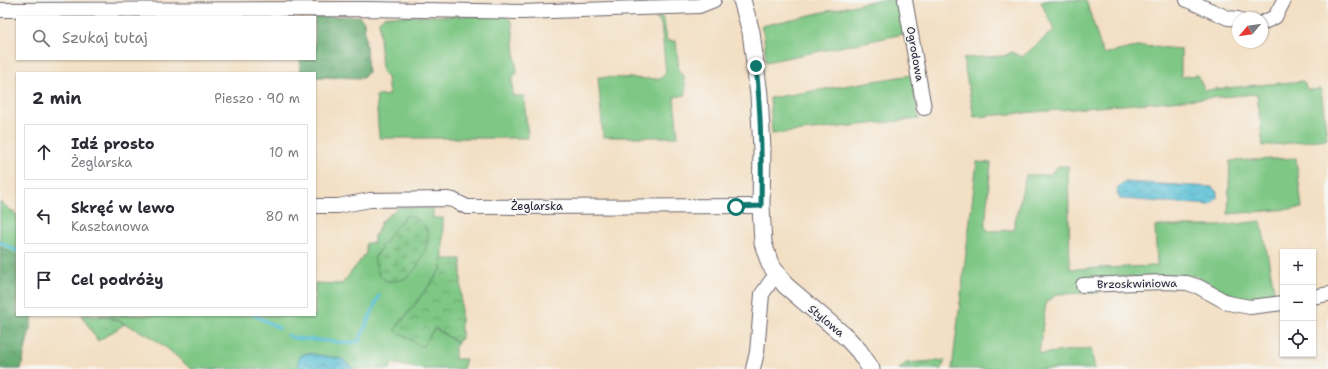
<!DOCTYPE html>
<html lang="pl">
<head>
<meta charset="utf-8">
<style>
  body { margin:0; font-family:"Shantell Sans",sans-serif; background:#f2f2f3; color:#2b2b33 }
  .controls { position:absolute; right:12px; bottom:12px; display:grid; overflow:hidden; border-radius:0px; box-shadow:0 1px 3px #0004 }
  .controls button { width:36px; height:36px; display:grid; place-items:center; padding:0; border:0; border-bottom:1px solid #e1e1e2; background:#fff; color:#2b2b33; font:20px sans-serif }
  .compass { position:absolute; left:1232px; top:12px; width:36px; height:36px; border-radius:50%; background:#fff; box-shadow:0 1px 3px #0004; rotate:241deg }
  .stop { position:absolute; width:12px; height:12px; margin:-9px; border:3px solid #0f766e; border-radius:50%; background:#fff }
  .stop.end { background:#0f766e; border-color:#fff; box-shadow:0 1px 4px #0008 }
  .list { margin:0; padding:0; list-style:none }
  h2 { display:flex; justify-content:space-between; align-items:center; height:52px; margin:0; padding:0 16px; font-size:17px }
  h2 small { font-size:13px; font-weight:400; color:#7c7c81 }
  .list li { display:grid; grid-template-columns:26px 1fr auto; gap:12px; align-items:center; box-sizing:border-box; height:56px; margin:0 8px 8px; padding:0 8px; border:1px solid #e1e1e2; border-radius:0px }
  .list b { display:block; font-size:15px; white-space:nowrap }
  .list p { margin:0; font-size:13px; white-space:nowrap; color:#7c7c81 }
  .list em { font-size:13px; font-style:normal; color:#7c7c81 }
  .icon { flex:none; width:22px; height:22px; fill:none; stroke:currentColor; stroke-width:2; stroke-linecap:round; stroke-linejoin:round }
  .map { position:relative; flex:none; width:1328px; height:369px; overflow:hidden }
  .search { position:absolute; background:#fff; box-shadow:0 1px 3px #0004; left:16px; top:16px; width:300px; height:44px; display:flex; align-items:center; gap:10px; box-sizing:border-box; padding:0 14px; border-radius:0px; color:#7c7c81; font-size:15px }
  .panel { position:absolute; background:#fff; box-shadow:0 1px 3px #0004; left:16px; top:72px; width:300px; height:244px; border-radius:0px }
  .map>svg:first-child { display:block }
</style>
</head>
<body>
<div class="map">
<svg width="1328" height="369" viewBox="0 0 1328 369">
  <defs>
    <pattern id="forest-crowns" width="20" height="18" patternUnits="userSpaceOnUse"><rect width="20" height="18" fill="#66ac72"/><path d="M2 6a3 3 0 1 1 6 0M12 15a3 3 0 1 1 6 0" fill="none" stroke="#548c5f"/></pattern>
    <pattern id="wetland-marsh" width="20" height="14" patternUnits="userSpaceOnUse"><rect width="20" height="14" fill="#7ec784"/><path d="M1 5h8M5 5V1M11 12h8M15 12V8" fill="none" stroke="#67a16d"/></pattern>
    <pattern id="park-crowns" width="20" height="18" patternUnits="userSpaceOnUse"><rect width="20" height="18" fill="#7ec784"/><path d="M2 6a3 3 0 1 1 6 0M12 15a3 3 0 1 1 6 0" fill="none" stroke="#67a16d"/></pattern>
    <pattern id="water-waves" width="16" height="10" patternUnits="userSpaceOnUse"><rect width="16" height="10" fill="#58c0d6"/><path d="M0 5q4-4 8 0t8 0" fill="none" stroke="#489caf"/></pattern>
  </defs>
  <rect width="100%" height="100%" fill="#f6f6f2"/>
  <filter id="ink" filterUnits="userSpaceOnUse"><feTurbulence type="fractalNoise" baseFrequency=".025" numOctaves="2"/><feDisplacementMap in="SourceGraphic" scale="8" xChannelSelector="R" yChannelSelector="G"/><feConvolveMatrix kernelMatrix="1 2 1 2 8 2 1 2 1" color-interpolation-filters="sRGB"/></filter>
  <filter id="wash" filterUnits="userSpaceOnUse"><feTurbulence type="fractalNoise" baseFrequency=".012" numOctaves="4" result="noise"/><feDisplacementMap in="SourceGraphic" scale="16" xChannelSelector="R" yChannelSelector="G"/><feGaussianBlur stdDeviation="0.9" result="paint"/><feColorMatrix in="noise" values="0 0 0 0 0 0 0 0 0 0 0 0 0 0 0 0 0 1.4 0 .05"/><feComposite in="paint" operator="in"/></filter>
  <g filter="url(#wash)">
    <rect width="100%" height="100%" fill="#f3dfc3"/>
    <path fill="#7ec784" stroke="#507460" d="M877 0H898L904 34 766 62 764 36 761 26Z
      M1050 0H1086L1103 54 1142 46 1181 49V77L1197 75 1205 90 1303 81 1308 90 1321 89 1327 139 1263 146 1257 94 974 117 963 58 1004 56 1012 52 1022 57 1054 30 1041 2Z
      M384 16H506L512 22 517 73 512 78 513 96H524L528 138H379L376 96 389 95 387 77 382 71 379 21Z
      M662 17 664 21 667 41H676L679 72 684 76 686 95 674 97 678 137H603L598 77 660 79 666 73 661 23 655 18Z
      M911 75 919 119 772 134 770 98Z
      M1296 158 1302 208 1228 214 1230 161Z
      M977 162 991 163 985 227 989 231 1013 230 1026 175H1049L1058 166H1068L1070 269 1157 266 1155 226H1220L1261 221 1275 295 1242 301 1195 276 1099 278V293L1058 294 1046 302 1039 354 1091 348 1095 369H952Z
      M0 202 17 215V256L0 247Z
      M398 207 433 208V218H443V257L442 259 441 270 395 330 434 328 458 343 455 347V359H466L463 369H421L392 363 390 369H191L168 349 148 335 115 319 99 315H315V283L342 284 366 253V243H374V235H376L381 222Z"/>
    <path fill="url(#forest-crowns)" stroke="#446756" d="M359 16 364 21 368 72 363 78 315 77V73H301L300 59H315V17H299Z
      M0 247 17 256V315H33L21 369H0Z"/>
    <path fill="url(#wetland-marsh)" stroke="#507460" d="M407 215C415 218 423 221 427 230 432 243 417 273 404 279 399 281 391 281 386 281L379 275 374 259C383 243 394 228 407 215Z"/>
    <path fill="url(#park-crowns)" stroke="#507460" d="M442 259H461V340H459L458 343 435 328 422 347 395 330 441 270Z
      M81 315C97 315 111 316 125 324L98 341Z
      M945 360 942 369H899L906 363Z"/>
    <path fill="url(#water-waves)" stroke="#3d7188" d="M1124 182 1212 187 1217 192V198L1210 205 1120 199 1117 193 1118 187Z
      M307 353 342 359 352 367V369H300L298 361 300 356Z"/>
    <g fill="none" stroke-linecap="round" stroke-linejoin="round">
      <path stroke="#58c0d6" stroke-width="3.5" d="M0 242 17 251
        M254 315 279 328
        M288 335 293 338 348 343 359 341 379 296"/>
    </g>
  </g>
  <g filter="url(#ink)">
    <g fill="none" stroke-linecap="round" stroke-linejoin="round">
      <defs>
        <path id="minor" d="M905 0 924 108
          M1187 0 1228 18 1238 19
          M0 10 368 9 522 12 699 6 714 0
          M1262 23 1275 17 1284 0
          M315 206H338L370 200 447 199 453 200 467 207 761 206
          M1083 285 1164 282 1187 283 1199 287 1228 303 1250 307 1283 303
          M1313 297 1328 294
          M753 369 757 352 762 294 771 281 778 276"/>
        <path id="tertiary" d="M742 0 751 32 759 95 762 149 761 206 763 243 770 264 785 285 847 338 859 351 871 369"/>
      </defs>
      <use href="#minor" stroke="#6b646b" stroke-width="16"/>
      <use href="#tertiary" stroke="#6b646b" stroke-width="19"/>
      <use href="#minor" stroke="#fff" stroke-width="14"/>
      <use href="#tertiary" stroke="#fff" stroke-width="17"/>
    </g>
  </g>
  <g fill="none" stroke-linecap="round" stroke-linejoin="round" filter="url(#ink)">
    <path stroke="#0f766e" stroke-width="5" d="M736 207 761 206C762 159 761 113 756 66"/>
  </g>
  <g text-anchor="middle" dominant-baseline="central" stroke-width="3" stroke-linejoin="round" paint-order="stroke">
    <g font-size="11" fill="#22223b" stroke="#f6f6f2">
      <text transform="translate(915 54) rotate(80)">Ogrodowa</text>
      <text x="537" y="206">Żeglarska</text>
      <text transform="translate(1137 284) rotate(-1)">Brzoskwiniowa</text>
      <text transform="translate(826 321) rotate(40)">Stylowa</text>
    </g>
  </g>
</svg>
<div class="controls">
<button>+</button>
<button>−</button>
<button><svg class="icon" aria-label="locate" viewBox="0 0 24 24"><circle cx="12" cy="12" r="6"/><path d="M12 2v4M12 18v4M2 12h4M18 12h4"/></svg></button>
</div>
<svg class="compass" viewBox="-18 -18 36 36"><path d="M0-13l5 13h-10z" fill="#e53935"/><path d="M0 13l5-13h-10z" fill="#7c7c81"/></svg>
<div class="stop" style="left:736px;top:207px"></div>
<div class="stop end" style="left:756px;top:66px"></div>
<div class="search"><svg class="icon" aria-label="search" viewBox="0 0 24 24"><circle cx="10" cy="10" r="6"/><path d="M15 15l6 6"/></svg>Szukaj tutaj</div>
<section class="panel">
<h2>2 min<small>Pieszo · 90 m</small></h2>
<ul class="list">
<li><svg class="icon" aria-label="ahead" viewBox="0 0 24 24"><path d="M12 20V5M6 11l6-6 6 6"/></svg><div><b>Idź prosto</b><p>Żeglarska</p></div><em>10 m</em></li>
<li><svg class="icon" aria-label="left" viewBox="0 0 24 24"><path d="M17 20v-9H6M10 6l-5 5 5 5"/></svg><div><b>Skręć w lewo</b><p>Kasztanowa</p></div><em>80 m</em></li>
<li><svg class="icon" aria-label="arrive" viewBox="0 0 24 24"><path d="M6 21V4h12l-3 4 3 4H6"/></svg><div><b>Cel podróży</b></div></li>
</ul>
</section>
</div>
</body>
</html>
